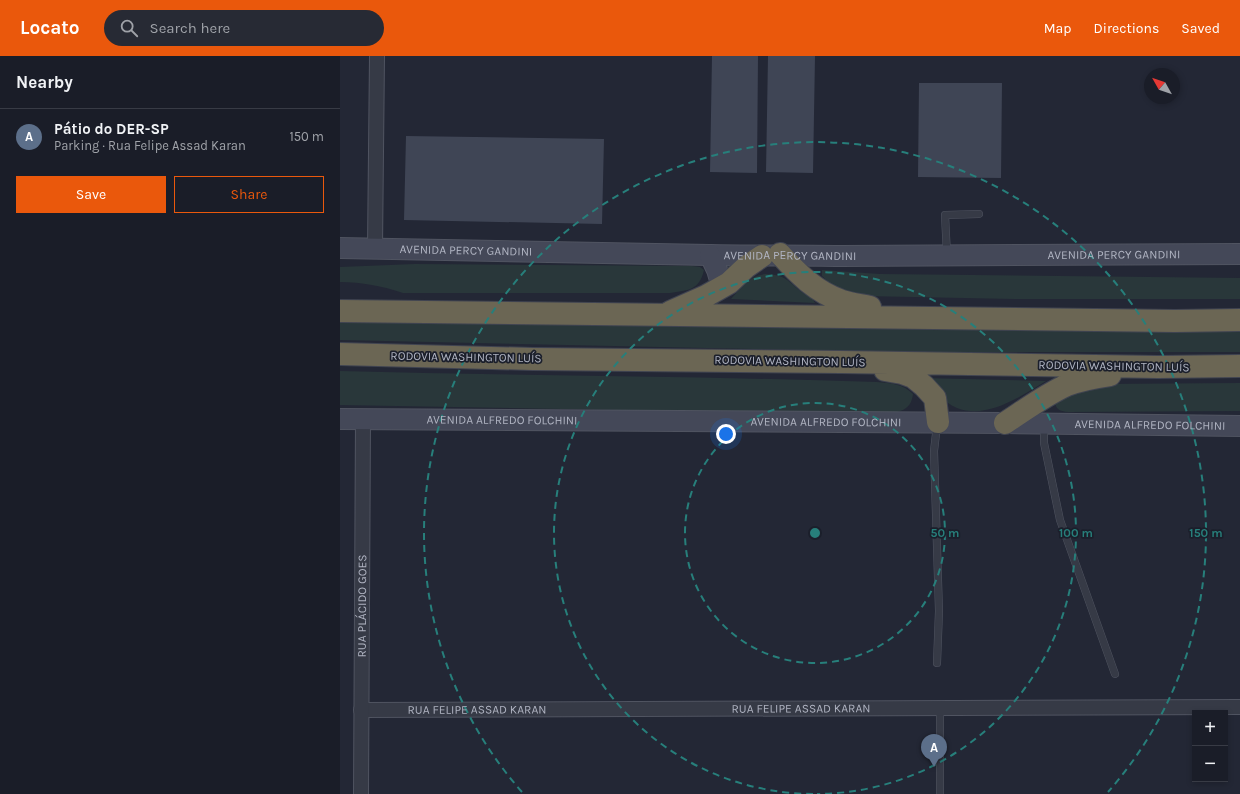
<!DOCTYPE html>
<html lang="en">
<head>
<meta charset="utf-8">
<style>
  body { margin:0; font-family:Karla,sans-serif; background:#272a34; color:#f1f3f6 }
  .controls { position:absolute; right:12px; bottom:12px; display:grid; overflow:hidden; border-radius:0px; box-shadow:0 2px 6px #0003 }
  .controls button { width:36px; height:36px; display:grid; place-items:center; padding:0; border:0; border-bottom:1px solid #383b45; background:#1a1d28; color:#f1f3f6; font:20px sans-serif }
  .compass { position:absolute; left:804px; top:12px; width:36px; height:36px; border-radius:50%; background:#1a1d28; box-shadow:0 2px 6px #0003; rotate:310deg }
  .you { position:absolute; left:386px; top:378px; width:14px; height:14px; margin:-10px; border:3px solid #fff; border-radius:50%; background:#1a73e8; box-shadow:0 0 0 6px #1a73e833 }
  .badge { display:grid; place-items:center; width:26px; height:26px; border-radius:50%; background:#ea580c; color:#fff; font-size:13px; font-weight:700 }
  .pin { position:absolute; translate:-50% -33px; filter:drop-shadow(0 1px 2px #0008) }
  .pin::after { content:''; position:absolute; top:21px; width:14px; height:12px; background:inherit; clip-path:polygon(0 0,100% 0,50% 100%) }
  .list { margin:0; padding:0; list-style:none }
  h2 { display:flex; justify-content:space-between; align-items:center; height:52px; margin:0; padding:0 16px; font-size:17px }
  h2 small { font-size:13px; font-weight:400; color:#9fa2a8 }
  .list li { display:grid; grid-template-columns:26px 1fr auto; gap:12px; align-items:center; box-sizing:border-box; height:56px; padding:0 16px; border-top:1px solid #383b45 }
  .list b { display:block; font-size:15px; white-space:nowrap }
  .list p { margin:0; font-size:13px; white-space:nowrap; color:#9fa2a8 }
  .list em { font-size:13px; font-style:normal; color:#9fa2a8 }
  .actions { display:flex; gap:8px; padding:12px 16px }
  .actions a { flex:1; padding:9px 0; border:1px solid #ea580c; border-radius:0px; text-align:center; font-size:14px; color:#ea580c }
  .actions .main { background:#ea580c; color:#fff }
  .icon { flex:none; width:22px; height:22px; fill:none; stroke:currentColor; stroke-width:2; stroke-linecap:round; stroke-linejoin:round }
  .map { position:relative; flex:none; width:900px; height:738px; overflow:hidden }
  header { display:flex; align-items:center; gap:24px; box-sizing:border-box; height:56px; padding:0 20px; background:#ea580c; color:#fff }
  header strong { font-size:19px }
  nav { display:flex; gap:22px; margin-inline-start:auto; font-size:14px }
  .search { width:280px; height:36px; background:#272a34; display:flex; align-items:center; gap:10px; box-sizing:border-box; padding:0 14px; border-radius:22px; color:#9fa2a8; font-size:15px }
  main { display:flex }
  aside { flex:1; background:#1a1d28 }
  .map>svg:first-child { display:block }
</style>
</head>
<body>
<header>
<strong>Locato</strong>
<div class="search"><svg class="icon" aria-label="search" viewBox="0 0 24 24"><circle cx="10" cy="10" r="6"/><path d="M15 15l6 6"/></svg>Search here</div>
<nav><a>Map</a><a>Directions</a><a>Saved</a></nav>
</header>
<main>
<aside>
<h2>Nearby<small></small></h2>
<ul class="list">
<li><span class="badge" style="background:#5c6f8a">A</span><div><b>Pátio do DER-SP</b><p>Parking · Rua Felipe Assad Karan</p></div><em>150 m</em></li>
</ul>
<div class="actions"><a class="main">Save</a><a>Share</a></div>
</aside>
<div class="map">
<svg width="900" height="738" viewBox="0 0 900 738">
  <rect width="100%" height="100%" fill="#232735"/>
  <path fill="#29373a" d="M75 208 352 210 360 211 364 214C359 235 348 234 330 237H63C42 230 22 226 0 226V211Z
    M482 214 540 218 900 222V243H674L523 240 494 231 482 220Z
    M425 218C447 219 447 225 463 237 469 240 472 241 475 247L391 243C401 232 409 220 425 218Z
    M0 261 900 274V296H554L0 284Z
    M0 315C179 320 358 320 537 326 551 327 563 328 573 338 571 355 560 355 546 359L0 349Z
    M582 322 706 325C681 340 647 364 617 352 603 346 592 332 582 322Z
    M900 327V355L728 356C721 355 717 355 715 347L720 342 762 328Z"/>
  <path fill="#3f4555" d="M372 0H418L417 117 370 116Z
    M428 0H475L473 117 426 116Z
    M579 27H662L661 122 578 121Z
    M66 80 264 83 262 168 64 164Z"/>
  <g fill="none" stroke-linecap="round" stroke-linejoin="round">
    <defs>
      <path id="service" d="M607 199 605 159 639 158
        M704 369V387L720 464 775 618
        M597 607 599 555 594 395 597 369
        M600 652V738"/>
      <g id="minor">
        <path d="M35 192 37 0"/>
        <path id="s1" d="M21 654 900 651"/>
        <path id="s2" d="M21 738 23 363"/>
      </g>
      <g id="secondary">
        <path id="s3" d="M0 192 370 199C414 200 457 199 501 200L900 198"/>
        <path d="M370 199 377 214 382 231"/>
        <path id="s4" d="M0 363 665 367 900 370"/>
      </g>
      <path id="motorway" d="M440 198C458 218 476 236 502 245 511 248 521 249 530 251
        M0 255 835 265 900 264
        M330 256 366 240 389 227 406 211 422 200
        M0 298 193 303 501 306 818 311 900 310
        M545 314 562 317 573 321 584 330 595 342 598 366
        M665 367C685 354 705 339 727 329 740 324 756 321 770 319"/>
    </defs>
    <use href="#service" stroke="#505461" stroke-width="8"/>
    <use href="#minor" stroke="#505461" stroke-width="16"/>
    <use href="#secondary" stroke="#505461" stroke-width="22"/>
    <use href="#motorway" stroke="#404451" stroke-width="24"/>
    <use href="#service" stroke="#363a46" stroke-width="7"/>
    <use href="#minor" stroke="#363a46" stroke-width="14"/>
    <use href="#secondary" stroke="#444858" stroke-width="20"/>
    <use href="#motorway" stroke="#6b6654" stroke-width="22"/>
  </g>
  <g fill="none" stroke="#277f7b" stroke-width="2" stroke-dasharray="7 5">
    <circle cx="475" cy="477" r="130"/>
    <path d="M473 738A261 261 0 1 1 477 738"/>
    <path d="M182 736A391 391 0 1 1 768 736"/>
  </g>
  <g text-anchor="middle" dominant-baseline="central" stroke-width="3.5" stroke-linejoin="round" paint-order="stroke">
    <g font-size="12" fill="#b0b4c2" stroke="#1b1f2b">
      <text stroke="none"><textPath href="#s3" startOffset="126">AVENIDA PERCY GANDINI</textPath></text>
      <text stroke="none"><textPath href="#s3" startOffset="450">AVENIDA PERCY GANDINI</textPath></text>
      <text stroke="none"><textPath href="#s3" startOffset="774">AVENIDA PERCY GANDINI</textPath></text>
      <text transform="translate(126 301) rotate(1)">RODOVIA WASHINGTON LUÍS</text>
      <text transform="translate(450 305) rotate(1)">RODOVIA WASHINGTON LUÍS</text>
      <text transform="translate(774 310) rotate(1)">RODOVIA WASHINGTON LUÍS</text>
      <text stroke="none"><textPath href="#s4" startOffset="162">AVENIDA ALFREDO FOLCHINI</textPath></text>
      <text stroke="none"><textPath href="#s4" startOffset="486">AVENIDA ALFREDO FOLCHINI</textPath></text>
      <text stroke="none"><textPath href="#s4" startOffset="810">AVENIDA ALFREDO FOLCHINI</textPath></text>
      <text stroke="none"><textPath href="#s2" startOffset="188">RUA PLÁCIDO GOES</textPath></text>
      <text stroke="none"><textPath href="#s1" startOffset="440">RUA FELIPE ASSAD KARAN</textPath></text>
      <text stroke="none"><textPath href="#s1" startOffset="116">RUA FELIPE ASSAD KARAN</textPath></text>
    </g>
  </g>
  <circle cx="475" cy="477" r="6" fill="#277f7b" stroke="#1b1f2b" stroke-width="2"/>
  <g font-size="12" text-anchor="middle" font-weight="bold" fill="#277f7b" stroke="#1b1f2b" stroke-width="3.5" stroke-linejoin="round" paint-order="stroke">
    <text x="605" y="481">50 m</text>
    <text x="736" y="481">100 m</text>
    <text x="866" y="481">150 m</text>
  </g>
</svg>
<div class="controls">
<button>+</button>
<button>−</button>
</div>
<svg class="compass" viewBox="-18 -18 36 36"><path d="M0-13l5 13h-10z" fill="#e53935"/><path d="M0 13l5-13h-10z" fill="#9fa2a8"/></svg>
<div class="you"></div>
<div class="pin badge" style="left:594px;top:711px;background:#5c6f8a">A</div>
</div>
</main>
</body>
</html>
